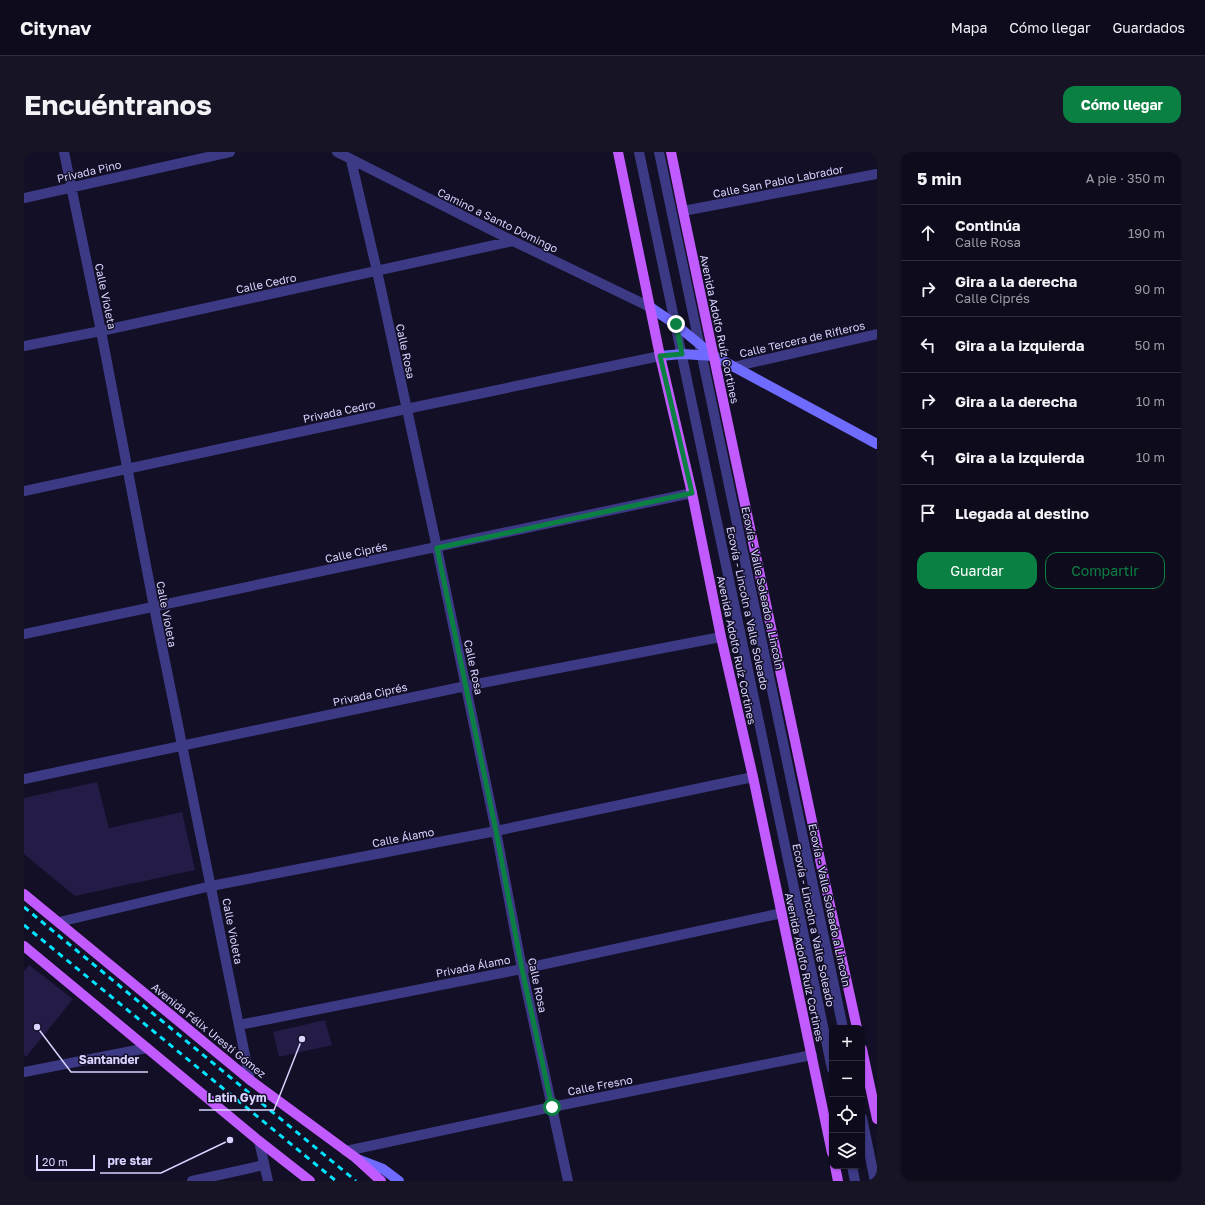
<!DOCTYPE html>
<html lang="es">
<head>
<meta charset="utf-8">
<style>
  body { margin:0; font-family:"Golos Text",sans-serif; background:#171425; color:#f1f3f6 }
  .controls { position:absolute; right:12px; bottom:12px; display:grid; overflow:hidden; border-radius:8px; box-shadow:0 1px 3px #0004 }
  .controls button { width:36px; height:36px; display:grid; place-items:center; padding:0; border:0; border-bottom:1px solid #2e2b3b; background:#0e0b1c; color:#f1f3f6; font:20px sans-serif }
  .scale { position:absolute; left:12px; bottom:10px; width:59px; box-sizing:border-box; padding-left:4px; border:2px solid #d9d4ff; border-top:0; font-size:11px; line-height:14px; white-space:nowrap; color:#d9d4ff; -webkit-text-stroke:3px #130f26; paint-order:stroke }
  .stop { position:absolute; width:12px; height:12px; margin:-9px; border:3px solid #0b8043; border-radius:50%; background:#fff }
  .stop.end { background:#0b8043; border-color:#fff; box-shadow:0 1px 4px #0008 }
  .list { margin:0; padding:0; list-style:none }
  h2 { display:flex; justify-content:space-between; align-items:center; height:52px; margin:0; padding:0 16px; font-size:17px }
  h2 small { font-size:13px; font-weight:400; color:#9b9ba3 }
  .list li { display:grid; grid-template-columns:26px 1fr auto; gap:12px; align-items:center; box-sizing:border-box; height:56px; padding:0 16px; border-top:1px solid #2e2b3b }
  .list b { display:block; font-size:15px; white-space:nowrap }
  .list p { margin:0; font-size:13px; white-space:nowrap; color:#9b9ba3 }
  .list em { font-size:13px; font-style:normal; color:#9b9ba3 }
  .actions { display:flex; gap:8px; padding:12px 16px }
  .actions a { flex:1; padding:9px 0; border:1px solid #0b8043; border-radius:12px; text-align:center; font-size:14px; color:#0b8043 }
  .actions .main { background:#0b8043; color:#fff }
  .icon { flex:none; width:22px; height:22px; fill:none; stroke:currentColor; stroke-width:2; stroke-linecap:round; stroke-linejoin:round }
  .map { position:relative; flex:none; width:853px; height:1029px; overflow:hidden; border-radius:12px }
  header { display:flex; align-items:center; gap:24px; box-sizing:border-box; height:56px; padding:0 20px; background:#0e0b1c; border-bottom:1px solid #2e2b3b }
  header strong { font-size:19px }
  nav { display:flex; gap:22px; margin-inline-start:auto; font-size:14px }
  .intro { display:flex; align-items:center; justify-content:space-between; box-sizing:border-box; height:96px; padding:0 24px }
  h1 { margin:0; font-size:28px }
  .button { padding:10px 18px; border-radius:12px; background:#0b8043; color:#fff; font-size:14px; font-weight:700 }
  main { display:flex; gap:24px; padding:0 24px }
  aside { flex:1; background:#0e0b1c; border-radius:12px; box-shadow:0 1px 3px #0004 }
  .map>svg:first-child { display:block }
</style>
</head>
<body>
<header>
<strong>Citynav</strong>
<nav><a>Mapa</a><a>Cómo llegar</a><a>Guardados</a></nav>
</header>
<div class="intro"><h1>Encuéntranos</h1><a class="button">Cómo llegar</a></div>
<main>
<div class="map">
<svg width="853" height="1029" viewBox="0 0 853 1029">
  <rect width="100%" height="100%" fill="#130f26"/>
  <path fill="#241b47" d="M73 630 85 676 158 660 171 718 51 744 0 702V646Z
    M5 813 49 847 2 905 0 903V819Z
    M301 868 308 893 255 905 249 880Z"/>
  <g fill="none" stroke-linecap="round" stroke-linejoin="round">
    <path stroke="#3d3a85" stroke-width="10" d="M615 0 808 917
      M635 0 819 876
      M838 966 851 1029
      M828 1014 831 1029"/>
    <path stroke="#3d3a85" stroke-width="10" d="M40 0 77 179 130 455 226 928
      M313 0 489 89 626 155
      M327 8 353 119 413 396 472 679 498 817 544 1029
      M0 46 206 0
      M659 59 853 22
      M0 194 77 179 489 89
      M709 215 853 182
      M0 339 382 257 636 204
      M0 482 668 341
      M0 627 442 534 697 485
      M35 770 187 734 472 679 729 625
      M215 873 498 817 758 761
      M0 920 123 896
      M235 989 244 1029
      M322 999 528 955 788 903
      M168 1029 240 1013"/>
    <path stroke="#6f6bff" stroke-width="10" d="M626 155 651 172 690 204 853 292
      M636 204 658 202 690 204
      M333 1007 359 1017 375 1029"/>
    <path stroke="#c25bff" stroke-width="10" d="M594 0 636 204 668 341 697 485 729 625 808 1001
      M647 0 659 59 797 712 833 876
      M0 742 226 928 332 1006 357 1029
      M0 794 235 989 286 1029
      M838 897 853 967
      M811 1014 814 1029"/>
    <path stroke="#00e5ff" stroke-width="3" stroke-dasharray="6 5" stroke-linecap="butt" d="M0 755 332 1029
      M0 773 312 1029"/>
  </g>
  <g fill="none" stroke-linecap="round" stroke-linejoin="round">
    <path stroke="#0b8043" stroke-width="5" d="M528 955 498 817 472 679 413 396 668 341 636 204 658 202 652 172"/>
  </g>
  <g text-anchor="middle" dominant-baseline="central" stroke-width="3" stroke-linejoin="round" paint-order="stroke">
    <g font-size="11" fill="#d9d4ff" stroke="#130f26">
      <text transform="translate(65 19) rotate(-13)">Privada Pino</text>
      <text transform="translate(754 29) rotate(-11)">Calle San Pablo Labrador</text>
      <text transform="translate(474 68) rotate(26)">Camino a Santo Domingo</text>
      <text transform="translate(242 131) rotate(-12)">Calle Cedro</text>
      <text transform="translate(82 144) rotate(78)">Calle Violeta</text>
      <text transform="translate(696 177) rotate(78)">Avenida Adolfo Ruíz Cortines</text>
      <text transform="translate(778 187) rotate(-13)">Calle Tercera de Rifleros</text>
      <text transform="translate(382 199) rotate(78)">Calle Rosa</text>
      <text transform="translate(315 259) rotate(-12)">Privada Cedro</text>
      <text transform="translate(332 400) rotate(-12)">Calle Ciprés</text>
      <text transform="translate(739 436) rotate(78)">Ecovía - Valle Soleado a Lincoln</text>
      <text transform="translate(724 456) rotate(78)">Ecovía - Lincoln a Valle Soleado</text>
      <text transform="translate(143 462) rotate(79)">Calle Violeta</text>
      <text transform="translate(713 498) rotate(78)">Avenida Adolfo Ruíz Cortines</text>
      <text transform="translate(450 515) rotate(78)">Calle Rosa</text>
      <text transform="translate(346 542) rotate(-12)">Privada Ciprés</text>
      <text transform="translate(379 685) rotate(-11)">Calle Álamo</text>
      <text transform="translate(806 753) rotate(78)">Ecovía - Valle Soleado a Lincoln</text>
      <text transform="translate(790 773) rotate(78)">Ecovía - Lincoln a Valle Soleado</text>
      <text transform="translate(209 779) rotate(79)">Calle Violeta</text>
      <text transform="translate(449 814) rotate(-11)">Privada Álamo</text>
      <text transform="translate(781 815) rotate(78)">Avenida Adolfo Ruíz Cortines</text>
      <text transform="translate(514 833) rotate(78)">Calle Rosa</text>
      <text transform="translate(185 878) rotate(39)">Avenida Félix Uresti Gómez</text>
      <text transform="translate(576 933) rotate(-11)">Calle Fresno</text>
    </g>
  </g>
  <path fill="none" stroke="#d9d4ff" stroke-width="1.5" d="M13 875L47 920H124M278 887L250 958H175M206 988L137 1021H76"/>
  <g fill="#d9d4ff" stroke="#130f26" stroke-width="1.5">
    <circle cx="13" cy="875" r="4"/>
    <circle cx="278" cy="887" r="4"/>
    <circle cx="206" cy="988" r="4"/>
  </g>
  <g font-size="12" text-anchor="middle" font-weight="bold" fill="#d9d4ff" stroke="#130f26" stroke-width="3" stroke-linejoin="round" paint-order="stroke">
    <text x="85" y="912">Santander</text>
    <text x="213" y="950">Latin Gym</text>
    <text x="106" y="1013">pre star</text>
  </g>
</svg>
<div class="controls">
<button>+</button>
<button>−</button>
<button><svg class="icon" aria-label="locate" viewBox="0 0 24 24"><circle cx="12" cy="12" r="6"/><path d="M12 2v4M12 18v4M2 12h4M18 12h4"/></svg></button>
<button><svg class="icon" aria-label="layers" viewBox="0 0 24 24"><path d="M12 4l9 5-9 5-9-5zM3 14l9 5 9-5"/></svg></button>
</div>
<div class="scale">20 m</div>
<div class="stop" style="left:528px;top:955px"></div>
<div class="stop end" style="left:652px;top:172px"></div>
</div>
<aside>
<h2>5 min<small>A pie · 350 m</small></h2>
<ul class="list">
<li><svg class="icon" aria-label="ahead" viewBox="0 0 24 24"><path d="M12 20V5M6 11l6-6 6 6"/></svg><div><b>Continúa</b><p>Calle Rosa</p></div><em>190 m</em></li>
<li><svg class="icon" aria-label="right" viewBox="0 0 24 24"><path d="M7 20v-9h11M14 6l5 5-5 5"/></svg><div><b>Gira a la derecha</b><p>Calle Ciprés</p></div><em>90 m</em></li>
<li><svg class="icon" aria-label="left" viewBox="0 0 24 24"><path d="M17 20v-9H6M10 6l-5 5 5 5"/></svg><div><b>Gira a la izquierda</b></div><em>50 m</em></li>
<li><svg class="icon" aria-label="right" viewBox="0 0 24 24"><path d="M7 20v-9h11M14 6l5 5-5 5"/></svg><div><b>Gira a la derecha</b></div><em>10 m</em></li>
<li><svg class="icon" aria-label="left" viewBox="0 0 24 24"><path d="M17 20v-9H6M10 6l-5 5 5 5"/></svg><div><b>Gira a la izquierda</b></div><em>10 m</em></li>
<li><svg class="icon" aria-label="arrive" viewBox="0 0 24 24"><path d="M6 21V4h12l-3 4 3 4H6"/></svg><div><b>Llegada al destino</b></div></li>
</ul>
<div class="actions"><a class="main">Guardar</a><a>Compartir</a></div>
</aside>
</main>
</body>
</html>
